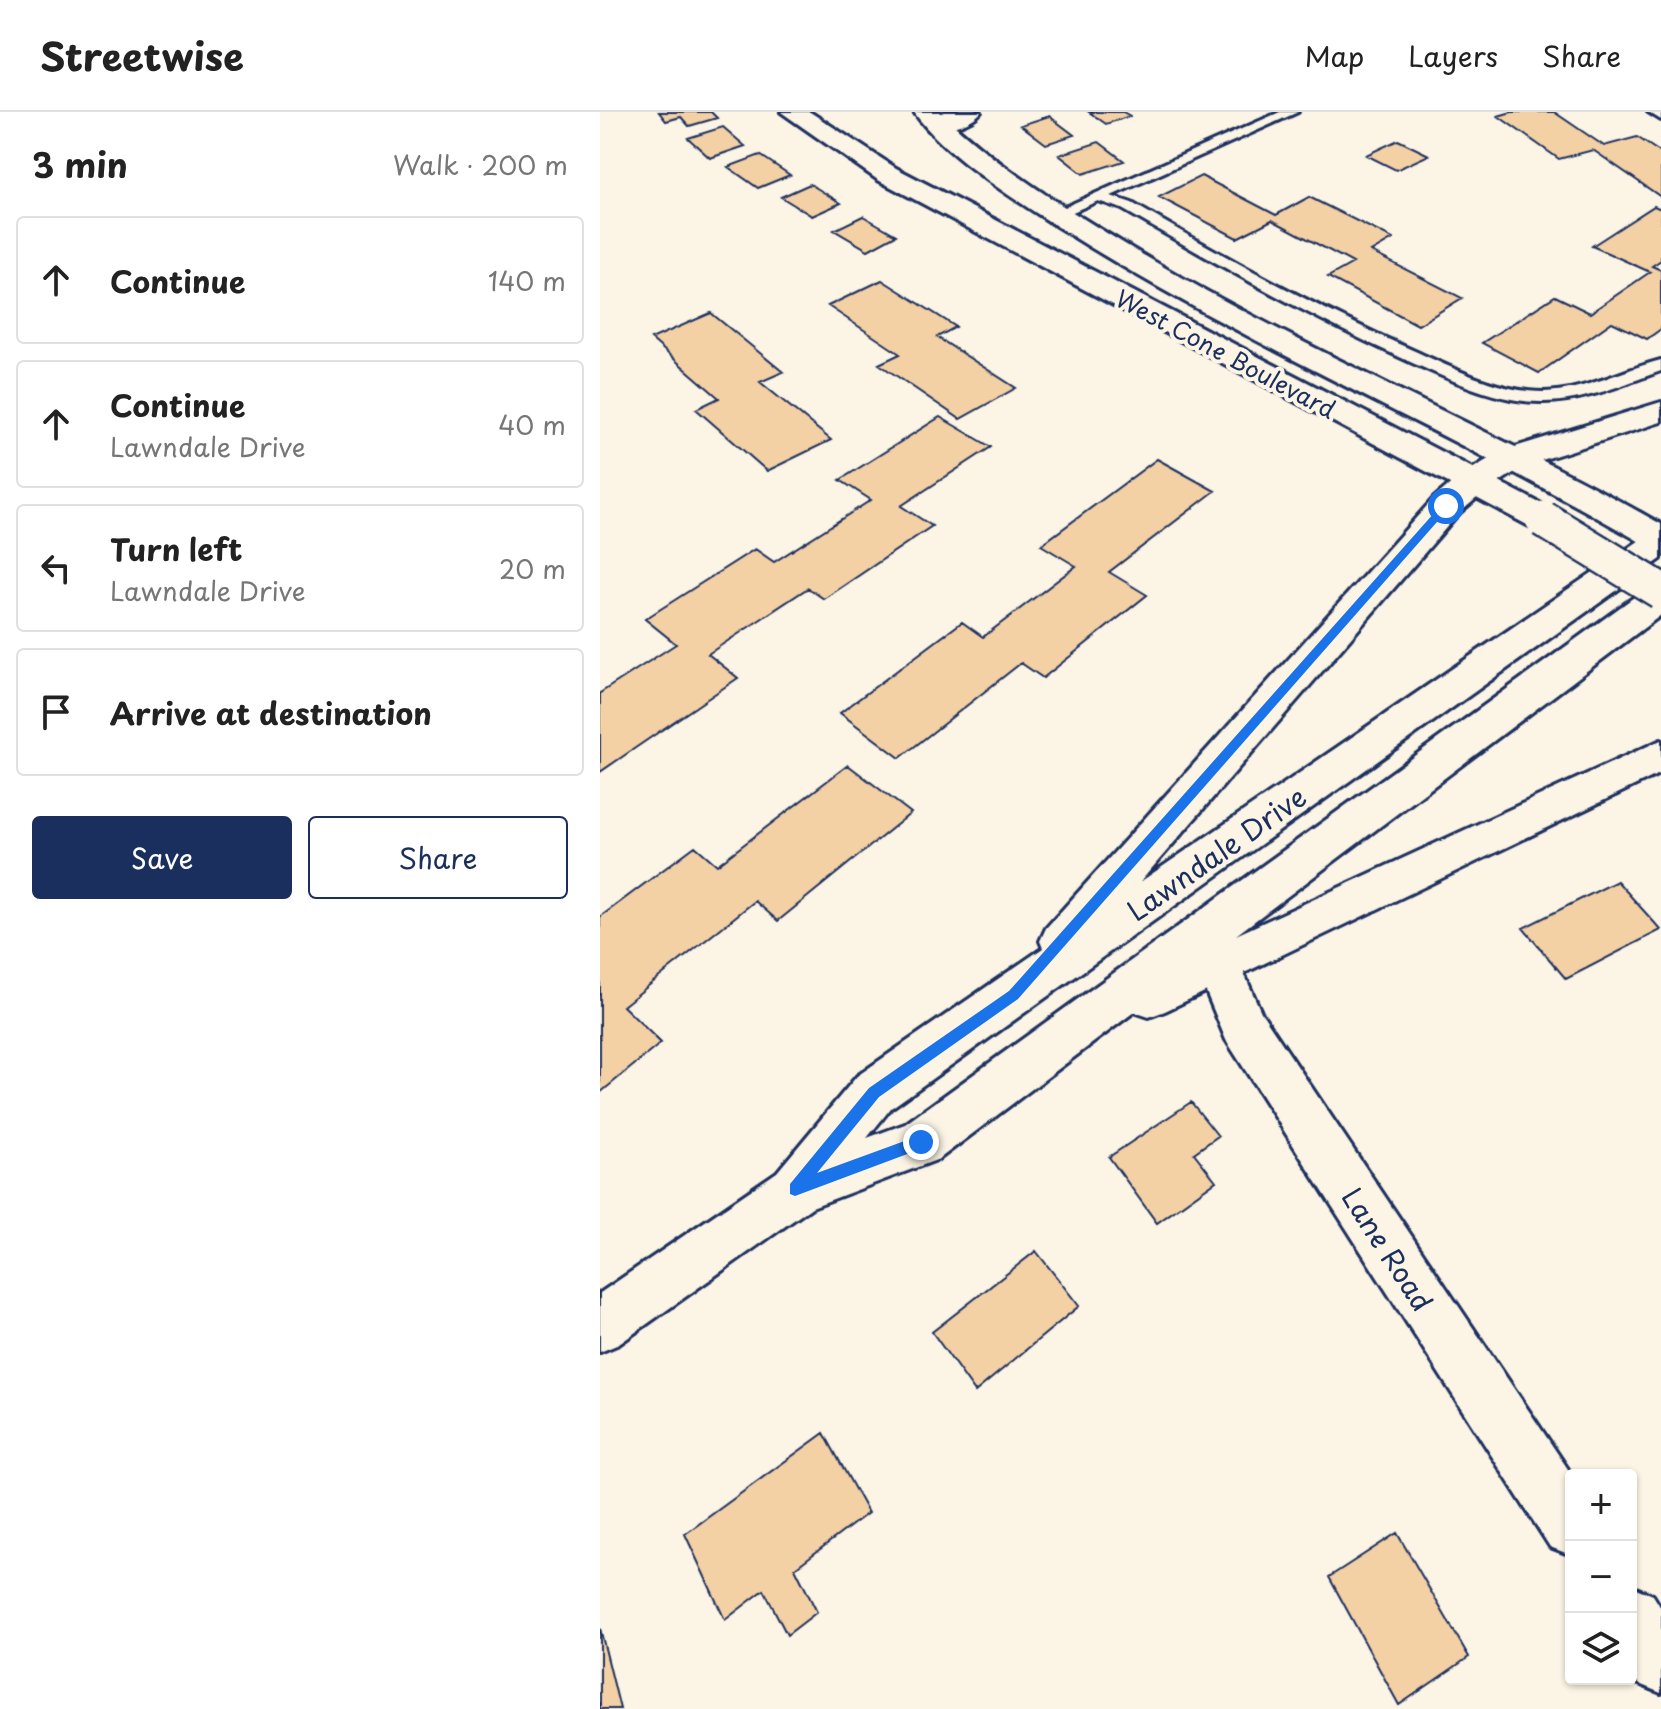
<!DOCTYPE html>
<html lang="en">
<head>
<meta charset="utf-8">
<style>
  body { margin:0; font-family:"Playpen Sans",sans-serif; background:#f2f2f2; color:#222 }
  .controls { position:absolute; right:24px; bottom:24px; display:grid; overflow:hidden; border-radius:8px; box-shadow:0 2px 6px #0004 }
  .controls button { width:72px; height:72px; display:grid; place-items:center; padding:0; border:0; border-bottom:2px solid #e0e0e0; background:#fff; color:#222; font:40px sans-serif }
  .stop { position:absolute; width:24px; height:24px; margin:-18px; border:6px solid #1a73e8; border-radius:50%; background:#fff }
  .stop.end { background:#1a73e8; border-color:#fff; box-shadow:0 2px 8px #0008 }
  .list { margin:0; padding:0; list-style:none }
  h2 { display:flex; justify-content:space-between; align-items:center; height:104px; margin:0; padding:0 32px; font-size:34px }
  h2 small { font-size:26px; font-weight:400; color:#767676 }
  .list li { display:grid; grid-template-columns:52px 1fr auto; gap:24px; align-items:center; box-sizing:border-box; height:128px; margin:0 16px 16px; padding:0 16px; border:2px solid #e0e0e0; border-radius:8px }
  .list b { display:block; font-size:30px; white-space:nowrap }
  .list p { margin:0; font-size:26px; white-space:nowrap; color:#767676 }
  .list em { font-size:26px; font-style:normal; color:#767676 }
  .actions { display:flex; gap:16px; padding:24px 32px }
  .actions a { flex:1; padding:18px 0; border:2px solid #1b2f5e; border-radius:8px; text-align:center; font-size:28px; color:#1b2f5e }
  .actions .main { background:#1b2f5e; color:#fff }
  .icon { flex:none; width:44px; height:44px; fill:none; stroke:currentColor; stroke-width:2; stroke-linecap:round; stroke-linejoin:round }
  .map { position:relative; flex:none; width:1061px; height:1597px; overflow:hidden }
  header { display:flex; align-items:center; gap:48px; box-sizing:border-box; height:112px; padding:0 40px; background:#fff; border-bottom:2px solid #e0e0e0 }
  header strong { font-size:38px }
  nav { display:flex; gap:44px; margin-inline-start:auto; font-size:28px }
  main { display:flex }
  aside { flex:1; background:#fff }
  .map>svg:first-child { display:block }
</style>
</head>
<body>
<header>
<strong>Streetwise</strong>
<nav><a>Map</a><a>Layers</a><a>Share</a></nav>
</header>
<main>
<aside>
<h2>3 min<small>Walk · 200 m</small></h2>
<ul class="list">
<li><svg class="icon" aria-label="ahead" viewBox="0 0 24 24"><path d="M12 20V5M6 11l6-6 6 6"/></svg><div><b>Continue</b></div><em>140 m</em></li>
<li><svg class="icon" aria-label="ahead" viewBox="0 0 24 24"><path d="M12 20V5M6 11l6-6 6 6"/></svg><div><b>Continue</b><p>Lawndale Drive</p></div><em>40 m</em></li>
<li><svg class="icon" aria-label="left" viewBox="0 0 24 24"><path d="M17 20v-9H6M10 6l-5 5 5 5"/></svg><div><b>Turn left</b><p>Lawndale Drive</p></div><em>20 m</em></li>
<li><svg class="icon" aria-label="arrive" viewBox="0 0 24 24"><path d="M6 21V4h12l-3 4 3 4H6"/></svg><div><b>Arrive at destination</b></div></li>
</ul>
<div class="actions"><a class="main">Save</a><a>Share</a></div>
</aside>
<div class="map">
<svg width="1061" height="1597" viewBox="0 0 1061 1597">
  <rect width="100%" height="100%" fill="#fcf5e5"/>
  <filter id="ink" filterUnits="userSpaceOnUse"><feTurbulence type="fractalNoise" baseFrequency=".0125" numOctaves="2"/><feDisplacementMap in="SourceGraphic" scale="16" xChannelSelector="R" yChannelSelector="G"/><feConvolveMatrix kernelMatrix="1 2 1 2 8 2 1 2 1" color-interpolation-filters="sRGB"/></filter>
  <g filter="url(#ink)">
    <path fill="#f4d1a5" stroke="#1b2f5e" stroke-width="2" d="M59 0H111L117 6 89 14 81 5 66 9Z
      M489 0H523L530 4 506 12Z
      M912 0H954L1004 34 1037 25 1061 41V85L993 38 959 47 898 4Z
      M449 4 474 23 446 32 421 13Z
      M123 15 145 34 110 46 88 26Z
      M798 28 829 43 796 58 766 43Z
      M499 30 524 49 483 62 459 43Z
      M160 43 190 63 158 76 128 55Z
      M601 64 676 103 709 85 793 127 771 140 862 186 818 213 728 165 753 151 672 108 637 126 559 85Z
      M210 72 241 91 212 104 181 85Z
      M1054 94 1061 97V148L1052 154 1061 158V217L1047 227 1012 210 939 261 882 231 955 184 990 201 1050 160 992 134Z
      M263 104 296 123 268 138 234 118Z
      M282 168 356 215 337 225 416 276 360 307 279 252 300 242 228 194Z
      M111 201 183 260 160 270 231 328 167 359 96 297 119 286 51 227Z
      M340 305 391 335 301 394 332 414 224 487 208 476 108 542 138 566 0 660V581L76 532 45 507 155 437 174 450 271 388 240 368Z
      M557 347 615 379 509 460 547 483 443 566 421 551 300 646 240 601 362 510 383 525 476 454 441 433Z
      M248 653 311 701 178 809 155 789 23 894 61 931 0 981V805L95 734 117 753Z
      M1017 769 1061 818 966 867 923 816Z
      M591 990 618 1024 594 1041 616 1069 557 1111 509 1045Z
      M436 1139 479 1194 375 1280 332 1220Z
      M224 1321 268 1401 195 1456 217 1500 187 1523 164 1478 125 1508 85 1422Z
      M797 1421 869 1545 799 1593 729 1465Z
      M0 1516 20 1597H0Z"/>
    <g fill="none" stroke-linecap="round" stroke-linejoin="round">
      <defs>
        <path id="lane" d="M680 0H698L511 84 532 91C625 145 719 197 817 240 857 258 900 280 944 280 985 279 1022 258 1061 248V259C1024 272 984 290 944 290 896 291 849 267 806 248 708 204 615 151 522 97L498 89 461 105H451L449 102Z
          M1048 0H1061V8Z"/>
        <path id="street" d="M345 0H381C372 12 342 20 327 16L324 11 327 6Z
          M618 833 634 839 661 900 972 1363 971 1443 950 1435 626 928 595 853 602 839Z
          M1031 1474 1053 1483 1061 1496V1581L1039 1572 1031 1560Z"/>
        <path id="secondary" d="M1061 290V310L926 353 884 380 858 402 540 770 1049 422 1061 418V447L291 996 267 1026 305 1012 1048 475 1061 471V503L636 823 1061 628V661L565 899 549 905 534 900 339 1047 212 1095 19 1232 0 1240V1181L177 1060 257 964 443 836 440 829 446 816 834 386 860 364 902 339Z"/>
        <path id="primary" d="M181 0H210L296 56 955 399 960 407 955 415 943 418 931 415 278 68Z
          M314 0H340C397 55 465 96 533 137 703 239 888 314 1061 412V439L1049 435C856 322 649 236 461 117 416 88 344 44 314 0Z"/>
      </defs>
      <use href="#lane" stroke="#1b2f5e" stroke-width="6"/>
      <use href="#street" stroke="#1b2f5e" stroke-width="6"/>
      <use href="#secondary" stroke="#1b2f5e" stroke-width="6"/>
      <use href="#primary" stroke="#1b2f5e" stroke-width="6"/>
      <use href="#lane" fill="#fcf5e5" fill-rule="evenodd"/>
      <use href="#street" fill="#fcf5e5" fill-rule="evenodd"/>
      <use href="#secondary" fill="#fcf5e5" fill-rule="evenodd"/>
      <use href="#primary" fill="#fcf5e5" fill-rule="evenodd"/>
      <defs>
        <path id="primary-bridge" d="M943 407 1061 479"/>
      </defs>
      <use href="#primary-bridge" stroke="#1b2f5e" stroke-width="40" stroke-linecap="butt"/>
      <use href="#primary-bridge" stroke="#fcf5e5" stroke-width="35"/>
    </g>
  </g>
  <path fill="#1a73e8" d="M843 391 851 394 418 887 279 985 217 1061 321 1023 326 1025V1035L195 1084 190 1082V1072L269 976 409 879Z"/>
  <g text-anchor="middle" dominant-baseline="central" stroke-width="8" stroke-linejoin="round" paint-order="stroke">
    <g font-size="24" fill="#1b2f5e" stroke="#fcf5e5">
      <text transform="translate(626 241) rotate(28)">West Cone Boulevard</text>
    </g>
    <g font-size="28" fill="#1b2f5e" stroke="#fcf5e5">
      <text transform="translate(616 741) rotate(-35)">Lawndale Drive</text>
      <text transform="translate(788 1137) rotate(57)">Lane Road</text>
    </g>
  </g>
</svg>
<div class="controls">
<button>+</button>
<button>−</button>
<button><svg class="icon" aria-label="layers" viewBox="0 0 24 24"><path d="M12 4l9 5-9 5-9-5zM3 14l9 5 9-5"/></svg></button>
</div>
<div class="stop" style="left:846px;top:394px"></div>
<div class="stop end" style="left:321px;top:1030px"></div>
</div>
</main>
</body>
</html>
